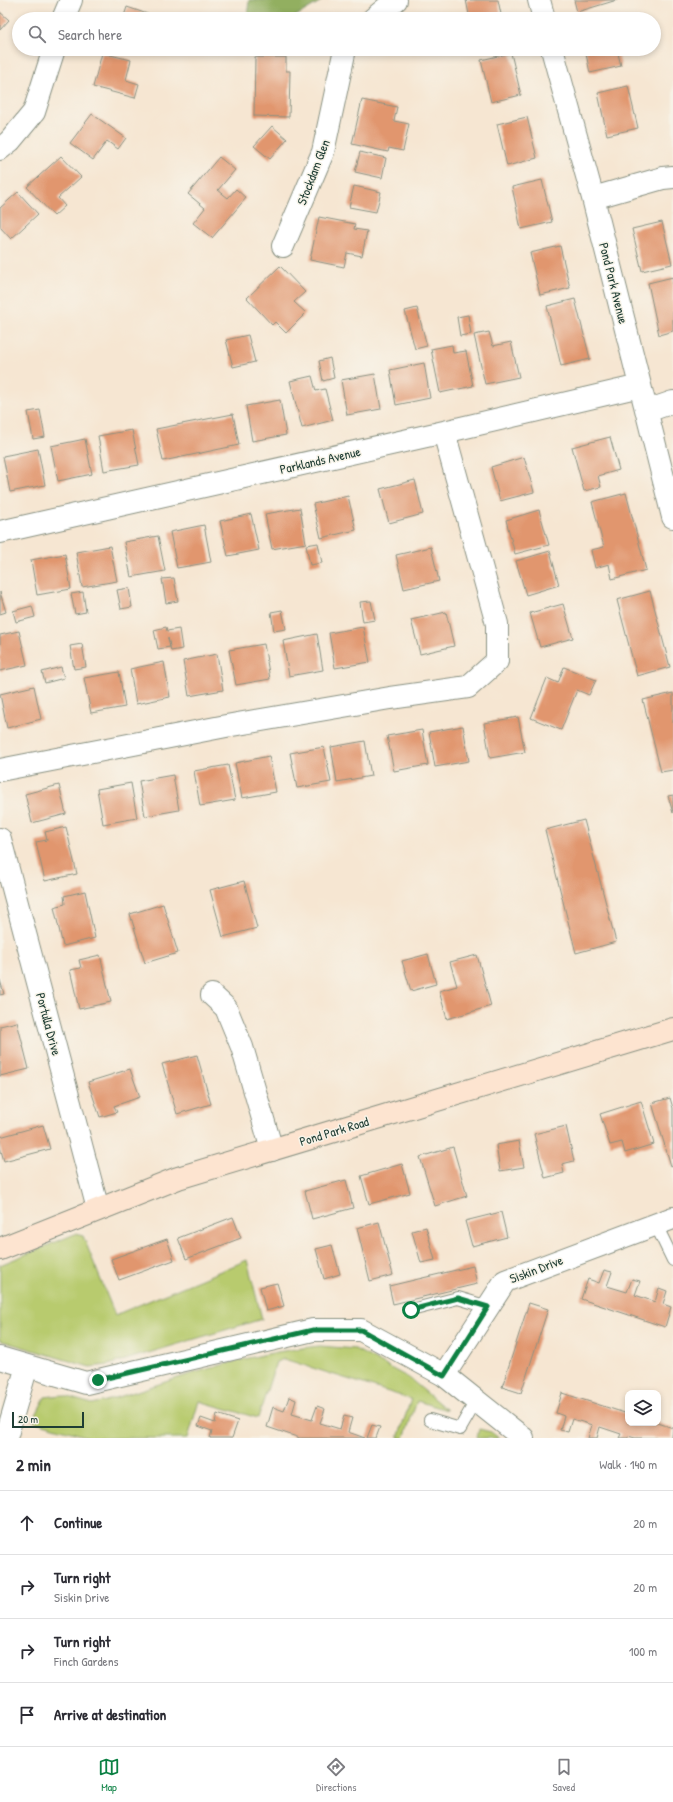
<!DOCTYPE html>
<html lang="en">
<head>
<meta charset="utf-8">
<style>
  body { margin:0; font-family:"Patrick Hand",sans-serif; background:#f7f7f7; color:#2b2b33 }
  .controls { position:absolute; right:12px; bottom:12px; display:grid; overflow:hidden; border-radius:8px; box-shadow:0 2px 6px #0003 }
  .controls button { width:36px; height:36px; display:grid; place-items:center; padding:0; border:0; border-bottom:1px solid #e1e1e2; background:#fff; color:#2b2b33; font:20px sans-serif }
  .scale { position:absolute; left:12px; bottom:10px; width:72px; box-sizing:border-box; padding-left:4px; border:2px solid #1f3d34; border-top:0; font-size:11px; line-height:14px; white-space:nowrap; color:#1f3d34; -webkit-text-stroke:3px #f7f3e8; paint-order:stroke }
  .stop { position:absolute; width:12px; height:12px; margin:-9px; border:3px solid #0b8043; border-radius:50%; background:#fff }
  .stop.end { background:#0b8043; border-color:#fff; box-shadow:0 1px 4px #0008 }
  .list { margin:0; padding:0; list-style:none }
  h2 { display:flex; justify-content:space-between; align-items:center; height:52px; margin:0; padding:0 16px; font-size:17px }
  h2 small { font-size:13px; font-weight:400; color:#7c7c81 }
  .list li { display:grid; grid-template-columns:26px 1fr auto; gap:12px; align-items:center; box-sizing:border-box; height:64px; padding:0 16px; border-top:1px solid #e1e1e2 }
  .list b { display:block; font-size:15px; white-space:nowrap }
  .list p { margin:0; font-size:13px; white-space:nowrap; color:#7c7c81 }
  .list em { font-size:13px; font-style:normal; color:#7c7c81 }
  .icon { flex:none; width:22px; height:22px; fill:none; stroke:currentColor; stroke-width:2; stroke-linecap:round; stroke-linejoin:round }
  .map { position:relative; flex:none; width:673px; height:1438px; overflow:hidden }
  .search { position:absolute; background:#fff; box-shadow:0 2px 6px #0003; left:12px; right:12px; top:12px; height:44px; display:flex; align-items:center; gap:10px; box-sizing:border-box; padding:0 14px; border-radius:22px; color:#7c7c81; font-size:15px }
  .sheet { height:308px; background:#fff }
  nav { display:flex; justify-content:space-around; align-items:center; box-sizing:border-box; height:56px; border-top:1px solid #e1e1e2; background:#fff; font-size:11px; color:#7c7c81 }
  nav a { display:grid; justify-items:center; gap:2px }
  nav .on { color:#0b8043 }
  .map>svg:first-child { display:block }
</style>
</head>
<body>
<div class="map">
<svg width="673" height="1438" viewBox="0 0 673 1438">
  <rect width="100%" height="100%" fill="#f7f3e8"/>
  <filter id="ink" filterUnits="userSpaceOnUse"><feTurbulence type="fractalNoise" baseFrequency=".025" numOctaves="2"/><feDisplacementMap in="SourceGraphic" scale="8" xChannelSelector="R" yChannelSelector="G"/><feConvolveMatrix kernelMatrix="1 2 1 2 8 2 1 2 1" color-interpolation-filters="sRGB"/></filter>
  <filter id="wash" filterUnits="userSpaceOnUse"><feTurbulence type="fractalNoise" baseFrequency=".012" numOctaves="4" result="noise"/><feDisplacementMap in="SourceGraphic" scale="16" xChannelSelector="R" yChannelSelector="G"/><feGaussianBlur stdDeviation="0.9" result="paint"/><feColorMatrix in="noise" values="0 0 0 0 0 0 0 0 0 0 0 0 0 0 0 0 0 1.4 0 .05"/><feComposite in="paint" operator="in"/></filter>
  <g filter="url(#wash)">
    <rect width="100%" height="100%" fill="#f6e6d2"/>
    <path fill="#b8cb6e" stroke="#6c8451" d="M75 1234 83 1236 115 1315 247 1260 262 1319 108 1365 90 1367 2 1341 0 1340V1265Z
      M320 1346 355 1349 409 1378 447 1410 417 1401 404 1438H398L411 1399 284 1359 276 1362 258 1418 199 1401 188 1438H92L33 1421 45 1397 61 1395 92 1404 106 1401C176 1379 246 1353 320 1346Z
      M479 1429 491 1432 499 1438H477Z"/>
    <path fill="#92af61" stroke="#58764a" d="M249 0H323L291 19H247Z"/>
    <g id="blocks">
      <path fill="#e1966e" d="M466 0H498L502 19H470Z
        M574 0H617L577 12Z
        M127 7 162 19H123Z
        M0 12 9 20 0 30Z
        M585 49H617L621 66 590 73Z
        M102 53 131 60 126 80 139 84 135 98 93 87Z
        M511 53 521 95 491 102 481 60Z
        M255 57H286V71H290L289 117 254 116Z
        M628 86 638 128 607 135 598 93Z
        M362 100 397 107 394 121 409 124 403 151 389 148 388 152 352 144Z
        M92 114 126 138 118 149 107 141 93 160 70 143Z
        M527 117 537 158 507 166 497 124Z
        M272 126 287 139 270 159 254 146Z
        M360 152 386 158 382 178 355 172Z
        M61 156 81 177 58 198 65 206 54 216 27 187Z
        M219 157 235 170 218 190 228 198 236 189 246 198 212 238 193 223 205 208 188 194Z
        M542 180 552 222 521 229 512 187Z
        M354 186 381 192 376 212 349 207Z
        M18 192 38 214 11 239 0 227V208Z
        M319 217 355 224 354 229 367 231 362 256 347 253 344 267 310 260Z
        M662 222 672 264 642 271 632 229Z
        M560 246 570 288 540 295 530 253Z
        M280 266 305 292 294 302 306 313 286 333 275 322 272 325 247 298Z
        M673 277V331L659 335 648 283Z
        M575 299 590 359 561 366 547 306Z
        M417 308 427 346 415 349 405 311Z
        M468 315 471 334 460 336 457 317Z
        M489 332 493 346 511 342 519 377 485 384 474 335Z
        M248 335 255 362 233 367 226 340Z
        M452 345 453 353 466 351 473 386 440 393 431 349Z
        M330 358 334 378 323 381 319 361Z
        M424 363 430 398 396 405 390 370Z
        M375 374 381 409 347 415 341 380Z
        M312 376 316 391 325 389 333 420 302 428 290 381Z
        M280 400 286 435 252 441 246 406Z
        M40 410 45 437 33 439 28 412Z
        M233 414 239 445 163 461 156 429Z
        M132 430 139 465 104 471 98 436Z
        M610 437 619 470 598 476 601 487 584 491 572 447Z
        M85 439 92 474 58 481 51 446Z
        M38 449 45 485 10 492 3 456Z
        M524 457 534 492 500 501 491 467Z
        M415 480 423 514 389 523 380 489Z
        M626 493 646 570 612 579 609 564 595 568 591 550 604 547 592 502Z
        M348 496 356 530 321 538 313 504Z
        M300 508 306 543 272 549 265 514Z
        M539 510 549 545 515 554 506 520Z
        M251 514 259 550 228 556 220 521Z
        M204 525 211 562 177 568 170 532Z
        M158 536 165 571 131 577 124 542Z
        M318 543 322 563 310 565 306 545Z
        M110 546 117 581 82 587 76 552Z
        M431 547 439 581 404 589 396 555Z
        M550 551 559 585 526 595 516 561Z
        M65 554 71 589 37 595 31 560Z
        M174 578 178 601 166 603 162 579Z
        M129 588 132 607 121 609 117 590Z
        M650 591 670 667 637 676 617 600Z
        M0 592 6 612 0 614Z
        M83 592 86 612 75 614 71 594Z
        M371 601 375 620 363 622 360 602Z
        M563 604 573 638 540 647 530 613Z
        M32 606 35 617 16 622 13 611Z
        M282 610 286 629 274 631 271 612Z
        M446 612 454 646 420 654 411 620Z
        M166 627 167 631 179 629 182 649 171 651 168 638 170 647 158 649 154 630Z
        M363 627 370 662 335 668 329 633Z
        M19 631 27 665 0 671V635Z
        M317 634 323 670 289 676 283 641Z
        M82 644 86 667 74 669 70 646Z
        M264 644 270 679 236 685 229 650Z
        M217 654 223 690 189 696 183 661Z
        M164 662 170 697 136 704 130 669Z
        M61 667 64 678 45 683 42 672Z
        M564 667 596 680 589 695 577 690 561 730 531 718 547 678 558 683Z
        M119 672 125 707 91 713 84 678Z
        M34 686 41 719 7 728 0 694Z
        M673 693V770L661 772 643 700Z
        M518 717 525 752 490 758 484 723Z
        M463 726 469 761 435 767 429 732Z
        M422 730 428 765 394 771 387 736Z
        M365 741 371 776 337 782 331 747Z
        M324 747 331 782 297 788 290 753Z
        M269 756 276 792 242 798 235 763Z
        M228 765 235 800 200 806 194 771Z
        M173 775 179 810 145 816 139 781Z
        M131 783 137 818 103 824 97 789Z
        M59 785 66 814 32 823 25 794Z
        M673 795V813L668 796Z
        M584 820 616 942 576 953 545 830Z
        M66 827 77 874 45 881 36 842 47 840 45 832Z
        M244 881 257 928 223 937 210 890Z
        M85 891 95 938 63 946 54 907 65 904 64 896Z
        M163 904 178 953 145 963 130 914Z
        M428 954 436 984 411 991 402 961Z
        M100 955 111 1002 79 1009 70 970 81 968 79 960Z
        M477 955 491 1006 447 1019 439 991 457 986 450 962Z
        M0 980 4 994 0 995Z
        M17 1022 29 1069 0 1076V1026Z
        M197 1055 211 1104 177 1114 162 1064Z
        M130 1069 140 1097 114 1106 117 1112 100 1117 88 1082Z
        M670 1098 673 1108V1165L671 1166 652 1103Z
        M641 1101 654 1144 625 1153 622 1142 610 1145 600 1114Z
        M43 1125 50 1149 4 1161 0 1147V1137Z
        M566 1126 574 1161 562 1164 564 1173 545 1178 534 1134Z
        M519 1141 524 1167 500 1171 496 1145Z
        M453 1147 467 1196 435 1206 420 1157Z
        M402 1164 410 1193 369 1204 361 1176Z
        M346 1180 353 1208 312 1219 305 1191Z
        M501 1212 507 1237 472 1246 465 1221Z
        M233 1217 241 1238 186 1259 178 1238Z
        M379 1222 393 1275 370 1281 357 1228Z
        M426 1227 435 1260 421 1263 412 1231Z
        M167 1239 174 1260 119 1280 111 1259Z
        M332 1245 340 1274 324 1279 316 1249Z
        M473 1266 477 1284 393 1304 389 1286Z
        M604 1270 612 1272 607 1286 627 1292 632 1279 640 1281 635 1295 655 1302 659 1288 667 1291 663 1304 671 1307 665 1327 581 1299 588 1279 599 1283Z
        M277 1283 284 1306 266 1311 260 1287Z
        M529 1303 548 1309 521 1393 502 1387Z
        M562 1393 628 1414V1423H658L673 1428 672 1438H635L628 1436V1438H619L621 1434 600 1427 597 1438H588L592 1425 572 1419 568 1432 560 1430 564 1416 556 1413Z
        M289 1397 296 1400 292 1414 312 1420 317 1406 325 1409 320 1423 340 1429 344 1416 352 1418 348 1432 365 1438H300L267 1427 273 1407 284 1411Z
        M217 1414 238 1421 232 1438H210L212 1431 198 1426 201 1418 215 1423Z
        M372 1425 380 1427 376 1438H367Z"/>
    </g>
  </g>
  <g filter="url(#ink)">
    <use href="#blocks" fill-opacity="0" stroke="#8a9283" stroke-width="1"/>
    <g fill="none" stroke-linecap="round" stroke-linejoin="round">
      <defs>
        <path id="service" d="M656 1225 673 1260
          M411 1310 458 1298 488 1307
          M430 1420 460 1429 476 1401"/>
        <path id="minor" d="M539 0 544 19
          M63 19 71 0
          M373 19 396 0
          M552 49 593 198 673 517
          M0 149 10 141 34 112 54 49
          M593 198 663 178 673 177
          M283 246 323 152 345 49
          M647 411 673 402
          M0 532 444 432 640 386
          M0 770 226 726 390 698 468 687 497 661V624L444 432
          M0 839 98 1209
          M212 995 226 1008 242 1047 272 1150
          M0 1358 86 1383 313 1330H361L444 1375 523 1438
          M444 1375 505 1281 673 1218
          M6 1438 27 1366"/>
        <path id="secondary" d="M0 1249 178 1178 673 1029"/>
      </defs>
      <use href="#service" stroke="#8a9283" stroke-width="14"/>
      <use href="#minor" stroke="#8a9283" stroke-width="24"/>
      <use href="#secondary" stroke="#8a9283" stroke-width="24"/>
      <use href="#service" stroke="#fff" stroke-width="12"/>
      <use href="#minor" stroke="#fff" stroke-width="22"/>
      <use href="#secondary" stroke="#fde4d0" stroke-width="22"/>
    </g>
  </g>
  <g fill="none" stroke-linecap="round" stroke-linejoin="round" filter="url(#ink)">
    <path stroke="#0b8043" stroke-width="5" d="M98 1380 313 1330H361L444 1376 488 1307 458 1298 411 1310"/>
  </g>
  <g text-anchor="middle" dominant-baseline="central" stroke-width="3" stroke-linejoin="round" paint-order="stroke">
    <g font-size="13" fill="#1f3d34" stroke="#f7f3e8">
      <text transform="translate(313 172) rotate(-69)">Stockdam Glen</text>
      <text transform="translate(614 283) rotate(76)">Pond Park Avenue</text>
      <text transform="translate(320 460) rotate(-13)">Parklands Avenue</text>
      <text transform="translate(49 1024) rotate(75)">Portulla Drive</text>
      <text transform="translate(334 1131) rotate(-17)">Pond Park Road</text>
      <text transform="translate(536 1269) rotate(-21)">Siskin Drive</text>
    </g>
  </g>
</svg>
<div class="controls">
<button><svg class="icon" aria-label="layers" viewBox="0 0 24 24"><path d="M12 4l9 5-9 5-9-5zM3 14l9 5 9-5"/></svg></button>
</div>
<div class="scale">20 m</div>
<div class="stop" style="left:411px;top:1310px"></div>
<div class="stop end" style="left:98px;top:1380px"></div>
<div class="search"><svg class="icon" aria-label="search" viewBox="0 0 24 24"><circle cx="10" cy="10" r="6"/><path d="M15 15l6 6"/></svg>Search here</div>
</div>
<section class="sheet">
<h2>2 min<small>Walk · 140 m</small></h2>
<ul class="list">
<li><svg class="icon" aria-label="ahead" viewBox="0 0 24 24"><path d="M12 20V5M6 11l6-6 6 6"/></svg><div><b>Continue</b></div><em>20 m</em></li>
<li><svg class="icon" aria-label="right" viewBox="0 0 24 24"><path d="M7 20v-9h11M14 6l5 5-5 5"/></svg><div><b>Turn right</b><p>Siskin Drive</p></div><em>20 m</em></li>
<li><svg class="icon" aria-label="right" viewBox="0 0 24 24"><path d="M7 20v-9h11M14 6l5 5-5 5"/></svg><div><b>Turn right</b><p>Finch Gardens</p></div><em>100 m</em></li>
<li><svg class="icon" aria-label="arrive" viewBox="0 0 24 24"><path d="M6 21V4h12l-3 4 3 4H6"/></svg><div><b>Arrive at destination</b></div></li>
</ul>
</section>
<nav>
<a class="on"><svg class="icon" aria-label="map" viewBox="0 0 24 24"><path d="M3 6l6-2 6 2 6-2v14l-6 2-6-2-6 2zM9 4v14M15 6v14"/></svg>Map</a>
<a><svg class="icon" aria-label="directions" viewBox="0 0 24 24"><path d="M12 3l9 9-9 9-9-9zM9 14v-3h6M13 9l2 2-2 2"/></svg>Directions</a>
<a><svg class="icon" aria-label="saved" viewBox="0 0 24 24"><path d="M7 4h10v16l-5-4-5 4z"/></svg>Saved</a>
</nav>
</body>
</html>
